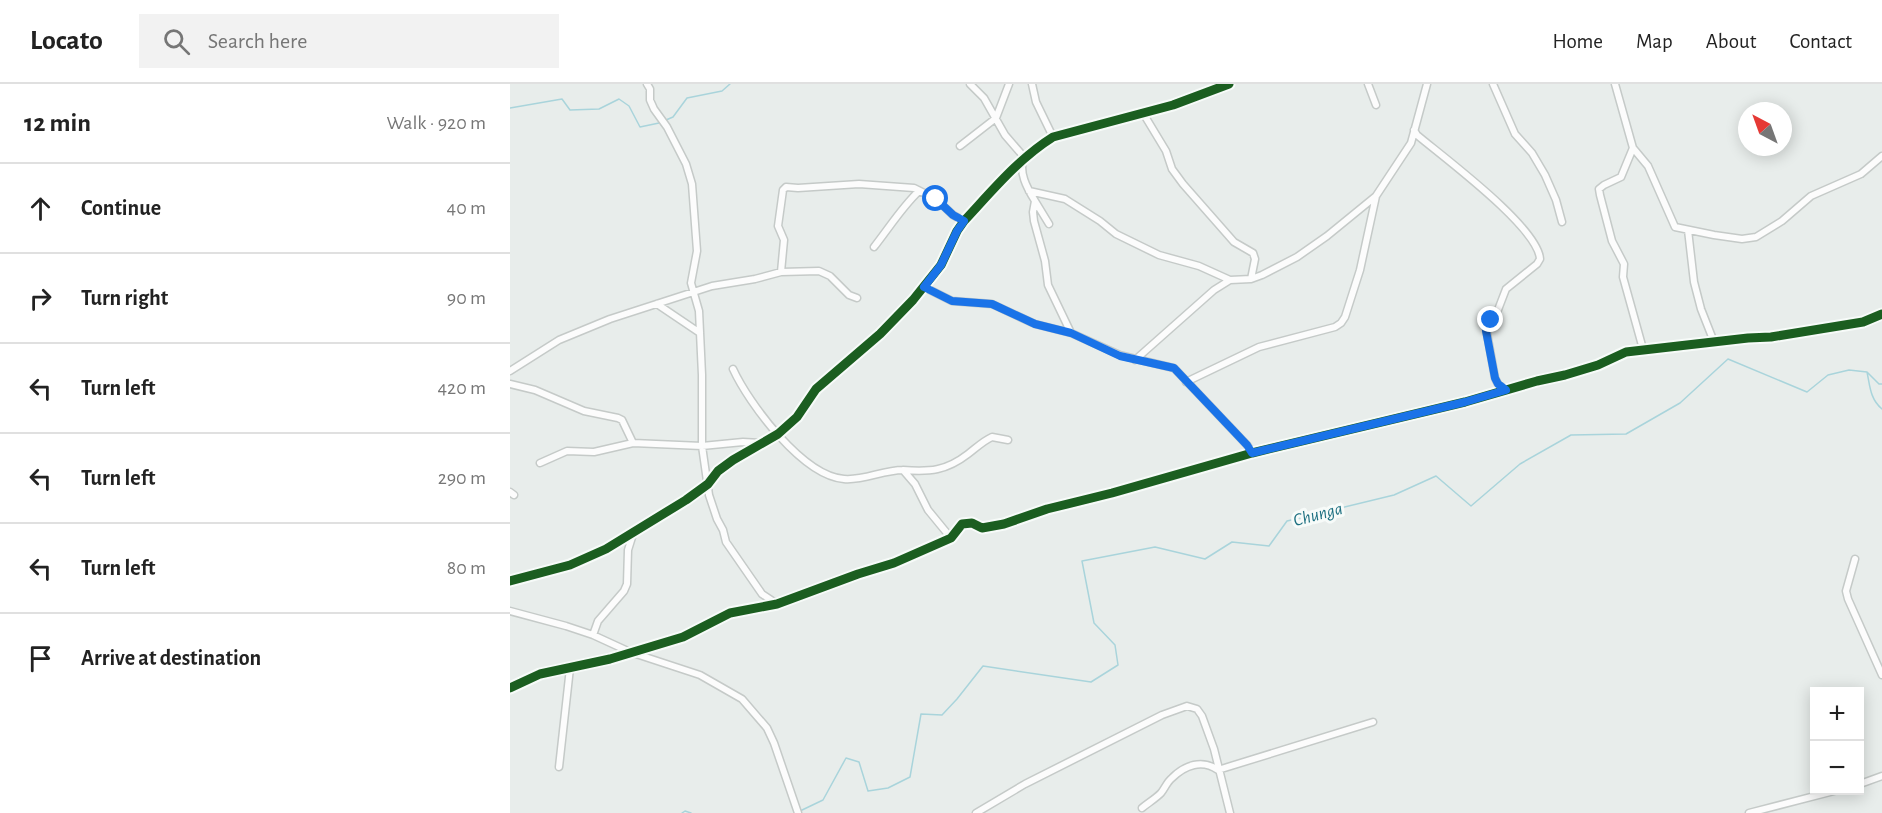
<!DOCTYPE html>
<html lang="en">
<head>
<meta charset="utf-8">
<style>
  body { margin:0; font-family:"Alegreya Sans",sans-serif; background:#f2f2f2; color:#222 }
  .controls { position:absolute; right:18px; bottom:18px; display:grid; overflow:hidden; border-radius:0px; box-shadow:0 3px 15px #0003 }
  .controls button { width:54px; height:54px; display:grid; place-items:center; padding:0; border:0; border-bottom:2px solid #e0e0e0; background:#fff; color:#222; font:30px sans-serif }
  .compass { position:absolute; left:1228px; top:18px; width:54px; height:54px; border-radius:50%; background:#fff; box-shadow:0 3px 15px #0003; rotate:319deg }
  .stop { position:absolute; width:18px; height:18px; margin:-14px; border:4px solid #1a73e8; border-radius:50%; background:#fff }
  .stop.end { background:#1a73e8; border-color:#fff; box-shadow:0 2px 6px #0008 }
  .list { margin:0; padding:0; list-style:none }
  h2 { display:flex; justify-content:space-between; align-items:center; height:78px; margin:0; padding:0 24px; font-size:26px }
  h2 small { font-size:20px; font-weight:400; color:#767676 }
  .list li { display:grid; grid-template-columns:39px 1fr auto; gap:18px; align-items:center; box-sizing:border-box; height:90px; padding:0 24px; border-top:2px solid #e0e0e0 }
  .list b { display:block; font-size:22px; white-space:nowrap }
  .list em { font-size:20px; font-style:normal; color:#767676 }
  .icon { flex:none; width:33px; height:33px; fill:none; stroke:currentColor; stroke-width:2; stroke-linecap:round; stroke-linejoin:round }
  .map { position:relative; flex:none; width:1372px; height:729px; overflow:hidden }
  header { display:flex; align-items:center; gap:36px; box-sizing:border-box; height:84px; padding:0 30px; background:#fff; border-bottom:2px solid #e0e0e0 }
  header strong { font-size:28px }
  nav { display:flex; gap:33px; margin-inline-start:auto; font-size:21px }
  .search { width:420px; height:54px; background:#f2f2f2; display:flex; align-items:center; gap:15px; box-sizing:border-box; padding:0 21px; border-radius:0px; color:#767676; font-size:22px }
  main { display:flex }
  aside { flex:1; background:#fff }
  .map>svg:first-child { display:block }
</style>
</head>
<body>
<header>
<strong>Locato</strong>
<div class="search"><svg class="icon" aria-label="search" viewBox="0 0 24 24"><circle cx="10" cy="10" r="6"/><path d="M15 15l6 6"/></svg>Search here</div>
<nav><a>Home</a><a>Map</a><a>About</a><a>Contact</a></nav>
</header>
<main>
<aside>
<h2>12 min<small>Walk · 920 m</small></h2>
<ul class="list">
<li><svg class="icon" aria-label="ahead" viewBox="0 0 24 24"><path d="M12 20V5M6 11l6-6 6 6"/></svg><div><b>Continue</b></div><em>40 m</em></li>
<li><svg class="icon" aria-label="right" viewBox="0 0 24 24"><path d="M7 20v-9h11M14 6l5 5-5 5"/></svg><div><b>Turn right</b></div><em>90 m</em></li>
<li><svg class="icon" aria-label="left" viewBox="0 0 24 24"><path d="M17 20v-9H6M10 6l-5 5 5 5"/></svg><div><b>Turn left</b></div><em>420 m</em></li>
<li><svg class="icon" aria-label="left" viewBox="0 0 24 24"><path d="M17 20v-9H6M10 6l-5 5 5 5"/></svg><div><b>Turn left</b></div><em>290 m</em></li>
<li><svg class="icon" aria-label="left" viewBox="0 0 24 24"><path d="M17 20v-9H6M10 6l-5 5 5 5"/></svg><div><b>Turn left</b></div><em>80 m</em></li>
<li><svg class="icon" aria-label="arrive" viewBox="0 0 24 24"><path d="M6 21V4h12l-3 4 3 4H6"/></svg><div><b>Arrive at destination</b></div></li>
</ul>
</aside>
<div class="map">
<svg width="1372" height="729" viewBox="0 0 1372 729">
  <rect width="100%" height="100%" fill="#e8edeb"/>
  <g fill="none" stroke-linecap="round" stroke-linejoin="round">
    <path stroke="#a9d4db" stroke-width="1.5" d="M0 24 52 15 60 26 89 25 109 15 119 22 130 43 149 39
      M156 36 163 33 177 14 212 7 220 0
      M1357 288C1360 302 1360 315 1372 325
      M290 727 313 716 336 674 349 678 358 707 378 704 400 693 411 630 432 631 447 615 473 582 581 598 608 581 605 561 584 539 572 477 645 463 695 475 722 458 759 462 777 437 884 411 926 392 961 422 1010 380 1061 351 1116 350 1170 319 1218 275 1297 308 1318 291 1339 286 1357 288 1369 300H1372
      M172 729 175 727 181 729"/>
    <defs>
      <path id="minor" d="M137 0 140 5V16L144 25 157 43 176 80 182 100 187 167 181 199 189 227 192 291V362L199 411 207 435 213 446 216 458 252 510 267 520
        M460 0 474 14 495 51 514 73C508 88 517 104 525 117L523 128 524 137 535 177 538 201 561 249
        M522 0 526 18 543 53
        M858 0 866 21
        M983 0 1005 50 1022 69 1035 91 1046 116 1052 138
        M1105 0 1123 64 1111 93 1094 101 1089 105 1090 111 1102 157 1114 180 1113 193 1133 265
        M633 29 656 67 662 85 673 100 724 158 743 169 745 175 741 195
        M904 46 907 51C933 73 1028 143 1030 175L1027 180 996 205 986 231 977 240 976 244 985 294 988 300 996 306
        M450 62 486 34 499 0
        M1123 64 1138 82 1165 143 1204 151 1232 155 1246 153 1272 137 1301 112 1351 90 1372 72
        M519 107 555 115 590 137 606 150 649 171 689 182 720 196
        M525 117 539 140
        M1178 146 1184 198 1191 225 1204 258
        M364 163C379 144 392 123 409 107
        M271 188 274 156 268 142 273 106 276 103 288 104 349 100 404 104 426 115 443 131 454 137
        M414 203 442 217 482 220 525 240 561 249 610 271 664 284 737 361 742 369
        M147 220 190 249
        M625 276 704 206 720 196 741 195 752 191 787 173 817 152 866 112
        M223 285C239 320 293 392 334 395 353 397 373 386 393 386L405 400 418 426 441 454
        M0 287 49 256 100 235 202 202 245 195 271 188 309 187 320 192 339 211 347 214
        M676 298 749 263 825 243 831 239 835 233 850 186 866 112 901 59 917 0
        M0 300 25 306 74 327 108 334 112 336 123 359 192 362 233 358 251 359
        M30 379 57 367 84 368 123 359
        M393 386C420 388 436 387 458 370 466 364 473 357 482 353L498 356
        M0 408 4 411
        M1345 475 1336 507 1338 515 1372 591
        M0 497 60 481 96 465 176 416 198 400 208 387 223 376 268 350 287 333 306 305 370 250 403 216 431 181 447 147 454 137C482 107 508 75 543 53L663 21 719 0
        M0 527 56 542 83 551 120 568 190 591 232 615 257 644 264 659 288 729
        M83 551 88 537 114 507 117 500 118 466 123 450
        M0 604 30 590 100 575 173 553 220 529 267 520 348 490 384 479 441 454 452 440 462 439 472 444 494 440 537 425 602 409 742 369 955 318 1027 297 1055 291 1088 281 1116 268 1238 254 1261 253 1353 238 1372 230
        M49 683 60 584
        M1350 700 1372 692
        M632 724C638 719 645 715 651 709 655 704 657 698 662 694 675 681 692 675 708 686L863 638
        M466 729 515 700 652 631 677 622 687 625 692 632 704 665 720 729
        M1239 729 1328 706"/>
    </defs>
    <use href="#minor" stroke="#c5cac8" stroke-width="9"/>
    <use href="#minor" stroke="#fcfcfc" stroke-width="6"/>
    <defs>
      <path id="cycleway" d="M0 497 60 481 96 465 176 416 198 400 208 387 223 376 268 350 287 333 306 305 370 250 403 216 431 181 447 147 454 137C482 107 508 75 543 53L663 21 719 0
        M0 604 30 590 100 575 173 553 220 529 267 520 348 490 384 479 441 454 452 440 462 439 472 444 494 440 537 425 602 409 742 369 955 318 1027 297 1055 291 1088 281 1116 268 1238 254 1261 253 1353 238 1372 230"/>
    </defs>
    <use href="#cycleway" stroke="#f7fbf9" stroke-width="13"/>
    <use href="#cycleway" stroke="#1b5e20" stroke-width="9"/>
  </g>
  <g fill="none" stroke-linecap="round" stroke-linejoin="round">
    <path stroke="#1a73e8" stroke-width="8" d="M426 115 443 131 454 137 447 147 431 181 414 203 442 217 482 220 525 240 561 249 610 272 664 284 737 361 742 369 955 318 996 306 988 300 985 294 976 247 977 240 981 236"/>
  </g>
  <g text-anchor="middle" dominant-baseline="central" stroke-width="6" stroke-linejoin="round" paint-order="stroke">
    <g font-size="18" font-style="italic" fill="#1c6f80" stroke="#f7fbf9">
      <text transform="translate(808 431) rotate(-15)">Chunga</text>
    </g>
  </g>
</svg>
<div class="controls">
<button>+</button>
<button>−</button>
</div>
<svg class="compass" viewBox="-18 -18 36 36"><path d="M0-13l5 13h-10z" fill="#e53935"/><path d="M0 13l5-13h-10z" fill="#767676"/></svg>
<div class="stop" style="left:426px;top:115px"></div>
<div class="stop end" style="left:981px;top:236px"></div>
</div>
</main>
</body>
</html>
